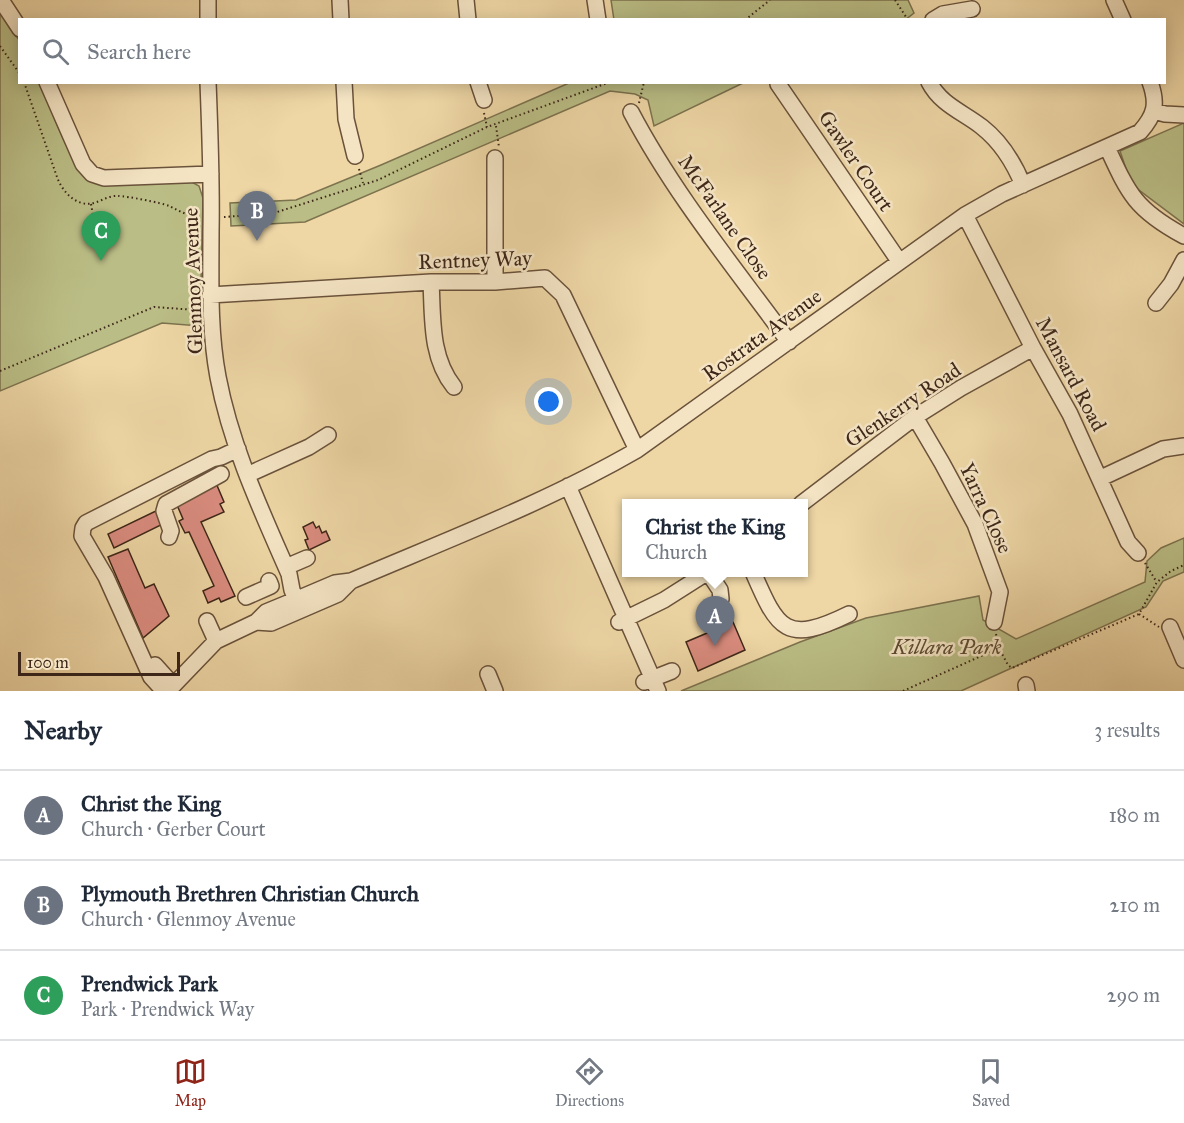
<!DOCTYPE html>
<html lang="en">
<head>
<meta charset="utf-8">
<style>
  body { margin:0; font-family:"IM FELL Great Primer",serif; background:#f2f2f3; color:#1f2937 }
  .scale { position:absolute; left:18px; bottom:15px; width:162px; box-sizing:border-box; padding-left:6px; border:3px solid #3e2618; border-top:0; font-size:16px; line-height:21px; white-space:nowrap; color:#3e2618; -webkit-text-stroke:4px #f4e4c4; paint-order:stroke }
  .you { position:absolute; left:549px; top:402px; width:21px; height:21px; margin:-15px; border:4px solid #fff; border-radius:50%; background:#1a73e8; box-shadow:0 0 0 9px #1a73e833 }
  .badge { display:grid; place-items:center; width:39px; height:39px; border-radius:50%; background:#8f2418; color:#fff; font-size:20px; font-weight:700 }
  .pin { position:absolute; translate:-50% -50px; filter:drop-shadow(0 2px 3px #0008) }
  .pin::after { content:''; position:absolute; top:32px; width:21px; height:18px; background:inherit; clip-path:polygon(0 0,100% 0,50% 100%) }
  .popup { position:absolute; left:622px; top:499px; width:186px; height:78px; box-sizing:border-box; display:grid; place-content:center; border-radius:0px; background:#fff; filter:drop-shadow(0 2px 4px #0005); font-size:20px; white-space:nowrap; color:#747a83 }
  .popup b { font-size:22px; color:#1f2937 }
  .popup::after { content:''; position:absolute; left:50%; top:100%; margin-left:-12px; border:12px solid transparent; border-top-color:#fff }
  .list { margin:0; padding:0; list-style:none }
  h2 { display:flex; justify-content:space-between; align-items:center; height:78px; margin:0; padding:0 24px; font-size:26px }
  h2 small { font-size:20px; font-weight:400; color:#747a83 }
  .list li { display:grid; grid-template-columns:39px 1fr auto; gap:18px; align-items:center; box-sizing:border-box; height:90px; padding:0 24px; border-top:2px solid #e0e1e3 }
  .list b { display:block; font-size:22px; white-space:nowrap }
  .list p { margin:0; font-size:20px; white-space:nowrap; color:#747a83 }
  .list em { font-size:20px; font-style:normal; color:#747a83 }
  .icon { flex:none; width:33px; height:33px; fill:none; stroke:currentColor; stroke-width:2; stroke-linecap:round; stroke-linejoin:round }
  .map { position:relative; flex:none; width:1184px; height:691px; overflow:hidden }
  .search { position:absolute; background:#fff; box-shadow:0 3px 15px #0003; left:18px; right:18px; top:18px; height:66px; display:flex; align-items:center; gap:15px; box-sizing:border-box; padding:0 21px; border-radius:0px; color:#747a83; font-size:22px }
  .sheet { height:348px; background:#fff }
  nav { display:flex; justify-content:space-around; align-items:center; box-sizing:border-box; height:84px; border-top:2px solid #e0e1e3; background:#fff; font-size:16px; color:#747a83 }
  nav a { display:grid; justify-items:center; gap:3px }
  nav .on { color:#8f2418 }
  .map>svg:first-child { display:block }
</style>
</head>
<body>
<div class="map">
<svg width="1184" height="691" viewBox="0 0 1184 691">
  <rect width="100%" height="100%" fill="#eed6a5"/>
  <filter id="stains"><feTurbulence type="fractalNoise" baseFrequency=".00333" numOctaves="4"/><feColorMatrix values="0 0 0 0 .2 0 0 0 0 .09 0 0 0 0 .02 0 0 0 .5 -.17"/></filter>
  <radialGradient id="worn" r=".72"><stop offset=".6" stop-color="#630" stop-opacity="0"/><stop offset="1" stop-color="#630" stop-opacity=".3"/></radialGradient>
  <path fill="#babd85" stroke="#7c724e" stroke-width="1.5" d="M611 0H908L914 13 905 20H614Z
    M0 10 19 40 20 82 40 83C51 107 70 166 91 181 97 185 103 185 109 185L190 181 199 186 203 198 200 326 162 323 0 391Z
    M569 83H743L654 126 648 100 635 94 610 91 305 222 231 226 230 203 296 200 381 165Z
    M1184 123V224L1131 184 1120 151Z
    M1184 538V572L1163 581 1146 607 961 691H681L800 642 866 618 979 596 983 620 1016 639 1145 582 1147 561 1161 548Z"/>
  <path fill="#da8c7f" stroke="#3e2618" stroke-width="1.5" d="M216 483 224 502 220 504 224 512 201 522 235 596 221 602 219 598 208 603 203 591 214 586 189 532 185 533 179 521 183 519 177 505Z
    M160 509 167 522 114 548 108 534Z
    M313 522 316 528 319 526 322 533 326 531 330 540 309 550 305 540 308 539 303 527Z
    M128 549 145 588 154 584 169 616 143 638 108 557Z
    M733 622 745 650 698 671 686 642Z"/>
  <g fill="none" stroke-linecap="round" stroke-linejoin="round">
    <defs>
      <path id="minor" d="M1 0 20 29
        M340 0 341 20
        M466 0 468 20
        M595 0 598 20
        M1114 0 1123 20
        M208 20V0
        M933 20 943 14 972 9
        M47 82 83 164 92 174 104 178 211 174
        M208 82C210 133 212 182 211 232 211 281 209 329 218 377 231 446 261 510 289 574L292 590 300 610
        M344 82 346 119 355 156
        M478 82 484 100
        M929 82C941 105 963 112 982 127 1001 142 1014 163 1023 185
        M778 84 899 261
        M1154 111 1165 114 1184 115
        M631 112C674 194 735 268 789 342
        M1107 147C1129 195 1136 210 1184 236
        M965 215 1033 348 1070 414 1128 542 1138 553
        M431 282C433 318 430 357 454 387
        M495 282V158
        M210 295 431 282H495L545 278 563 295 637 450
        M1156 303 1171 284 1184 260
        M915 417 942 463 975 524 1000 592 994 622
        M247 475 309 447 328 435
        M1101 478 1163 449 1184 446
        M568 486 658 691
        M801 504 915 417 961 388 1033 348
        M169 537 171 531 164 511 166 504 221 474
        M286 567 307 558
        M708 572 720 590 721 599 716 607
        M753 572C778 630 786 645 849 614
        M246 597 271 586 269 581
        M207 621 216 641
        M256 622 271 623 338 594 351 581
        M619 622 664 600 708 572
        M1170 627 1184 660
        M155 665 173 685
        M488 674 495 691
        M644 682 672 671
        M1026 685 1027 691
        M164 691 151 677 106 577 82 536 83 528 86 523 212 459 221 457 238 449
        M168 691 216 641 256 622 266 612 295 600 335 583 351 581C447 540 547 502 637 450L965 215 1002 194 1140 132C1155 115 1158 104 1150 82"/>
    </defs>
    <use href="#minor" stroke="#6a523b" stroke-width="18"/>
    <path stroke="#3e2618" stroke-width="2" stroke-dasharray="1.5 3" stroke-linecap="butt" d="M895 0 908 20
      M745 20 770 0
      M0 46 20 74
      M24 82 57 177C61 188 70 200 82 203 96 207 105 195 118 196 126 196 163 203 169 206 180 211 187 216 199 217
      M639 103 644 82
      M484 113 487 127
      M496 126 499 147
      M359 169 363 183
      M91 204 94 221V228
      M224 217 274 213 378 180 487 127 610 82
      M0 371 154 307 196 310
      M1145 563 1156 581
      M1139 614 1159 627
      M996 634 999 648
      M903 691 999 648 1008 665 1012 668 1139 614 1157 582 1171 571 1184 565"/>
    <use href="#minor" stroke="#f4e4c4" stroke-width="15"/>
  </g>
  <g text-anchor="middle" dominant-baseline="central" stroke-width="5" stroke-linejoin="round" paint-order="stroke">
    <g font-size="21" fill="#3e2618" stroke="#f4e4c4">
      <text transform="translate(856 161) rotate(56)">Gawler Court</text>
      <text transform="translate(725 217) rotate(55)">McFarlane Close</text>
      <text transform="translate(475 260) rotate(-2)">Rentney Way</text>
      <text transform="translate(193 281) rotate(-92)">Glenmoy Avenue</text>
      <text transform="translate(762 335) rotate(-36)">Rostrata Avenue</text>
      <text transform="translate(1071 374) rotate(62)">Mansard Road</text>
      <text transform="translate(903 405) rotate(-34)">Glenkerry Road</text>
      <text transform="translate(986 508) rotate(65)">Yarra Close</text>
    </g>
    <g font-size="21" font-style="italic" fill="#5d4c33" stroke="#f4e4c4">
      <text x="947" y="647">Killara Park</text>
    </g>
  </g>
  <rect width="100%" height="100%" filter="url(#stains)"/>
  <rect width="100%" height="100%" fill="url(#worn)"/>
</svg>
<div class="scale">100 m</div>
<div class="you"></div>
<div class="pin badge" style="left:715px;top:646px;background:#6b7280">A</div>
<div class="popup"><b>Christ the King</b>Church</div>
<div class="pin badge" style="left:257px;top:241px;background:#6b7280">B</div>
<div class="pin badge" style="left:101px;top:261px;background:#2e9e5b">C</div>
<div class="search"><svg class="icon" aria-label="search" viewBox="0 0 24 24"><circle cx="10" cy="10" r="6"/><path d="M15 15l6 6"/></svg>Search here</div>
</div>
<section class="sheet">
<h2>Nearby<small>3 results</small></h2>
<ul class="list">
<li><span class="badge" style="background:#6b7280">A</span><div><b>Christ the King</b><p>Church · Gerber Court</p></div><em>180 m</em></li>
<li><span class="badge" style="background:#6b7280">B</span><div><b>Plymouth Brethren Christian Church</b><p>Church · Glenmoy Avenue</p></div><em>210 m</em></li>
<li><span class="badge" style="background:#2e9e5b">C</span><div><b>Prendwick Park</b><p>Park · Prendwick Way</p></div><em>290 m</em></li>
</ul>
</section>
<nav>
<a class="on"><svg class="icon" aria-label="map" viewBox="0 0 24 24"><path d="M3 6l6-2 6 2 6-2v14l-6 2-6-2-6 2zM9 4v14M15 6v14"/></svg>Map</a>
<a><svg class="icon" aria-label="directions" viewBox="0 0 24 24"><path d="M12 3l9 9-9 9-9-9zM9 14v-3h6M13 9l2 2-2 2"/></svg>Directions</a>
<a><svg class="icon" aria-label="saved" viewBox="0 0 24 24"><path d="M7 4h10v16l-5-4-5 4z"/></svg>Saved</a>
</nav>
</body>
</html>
